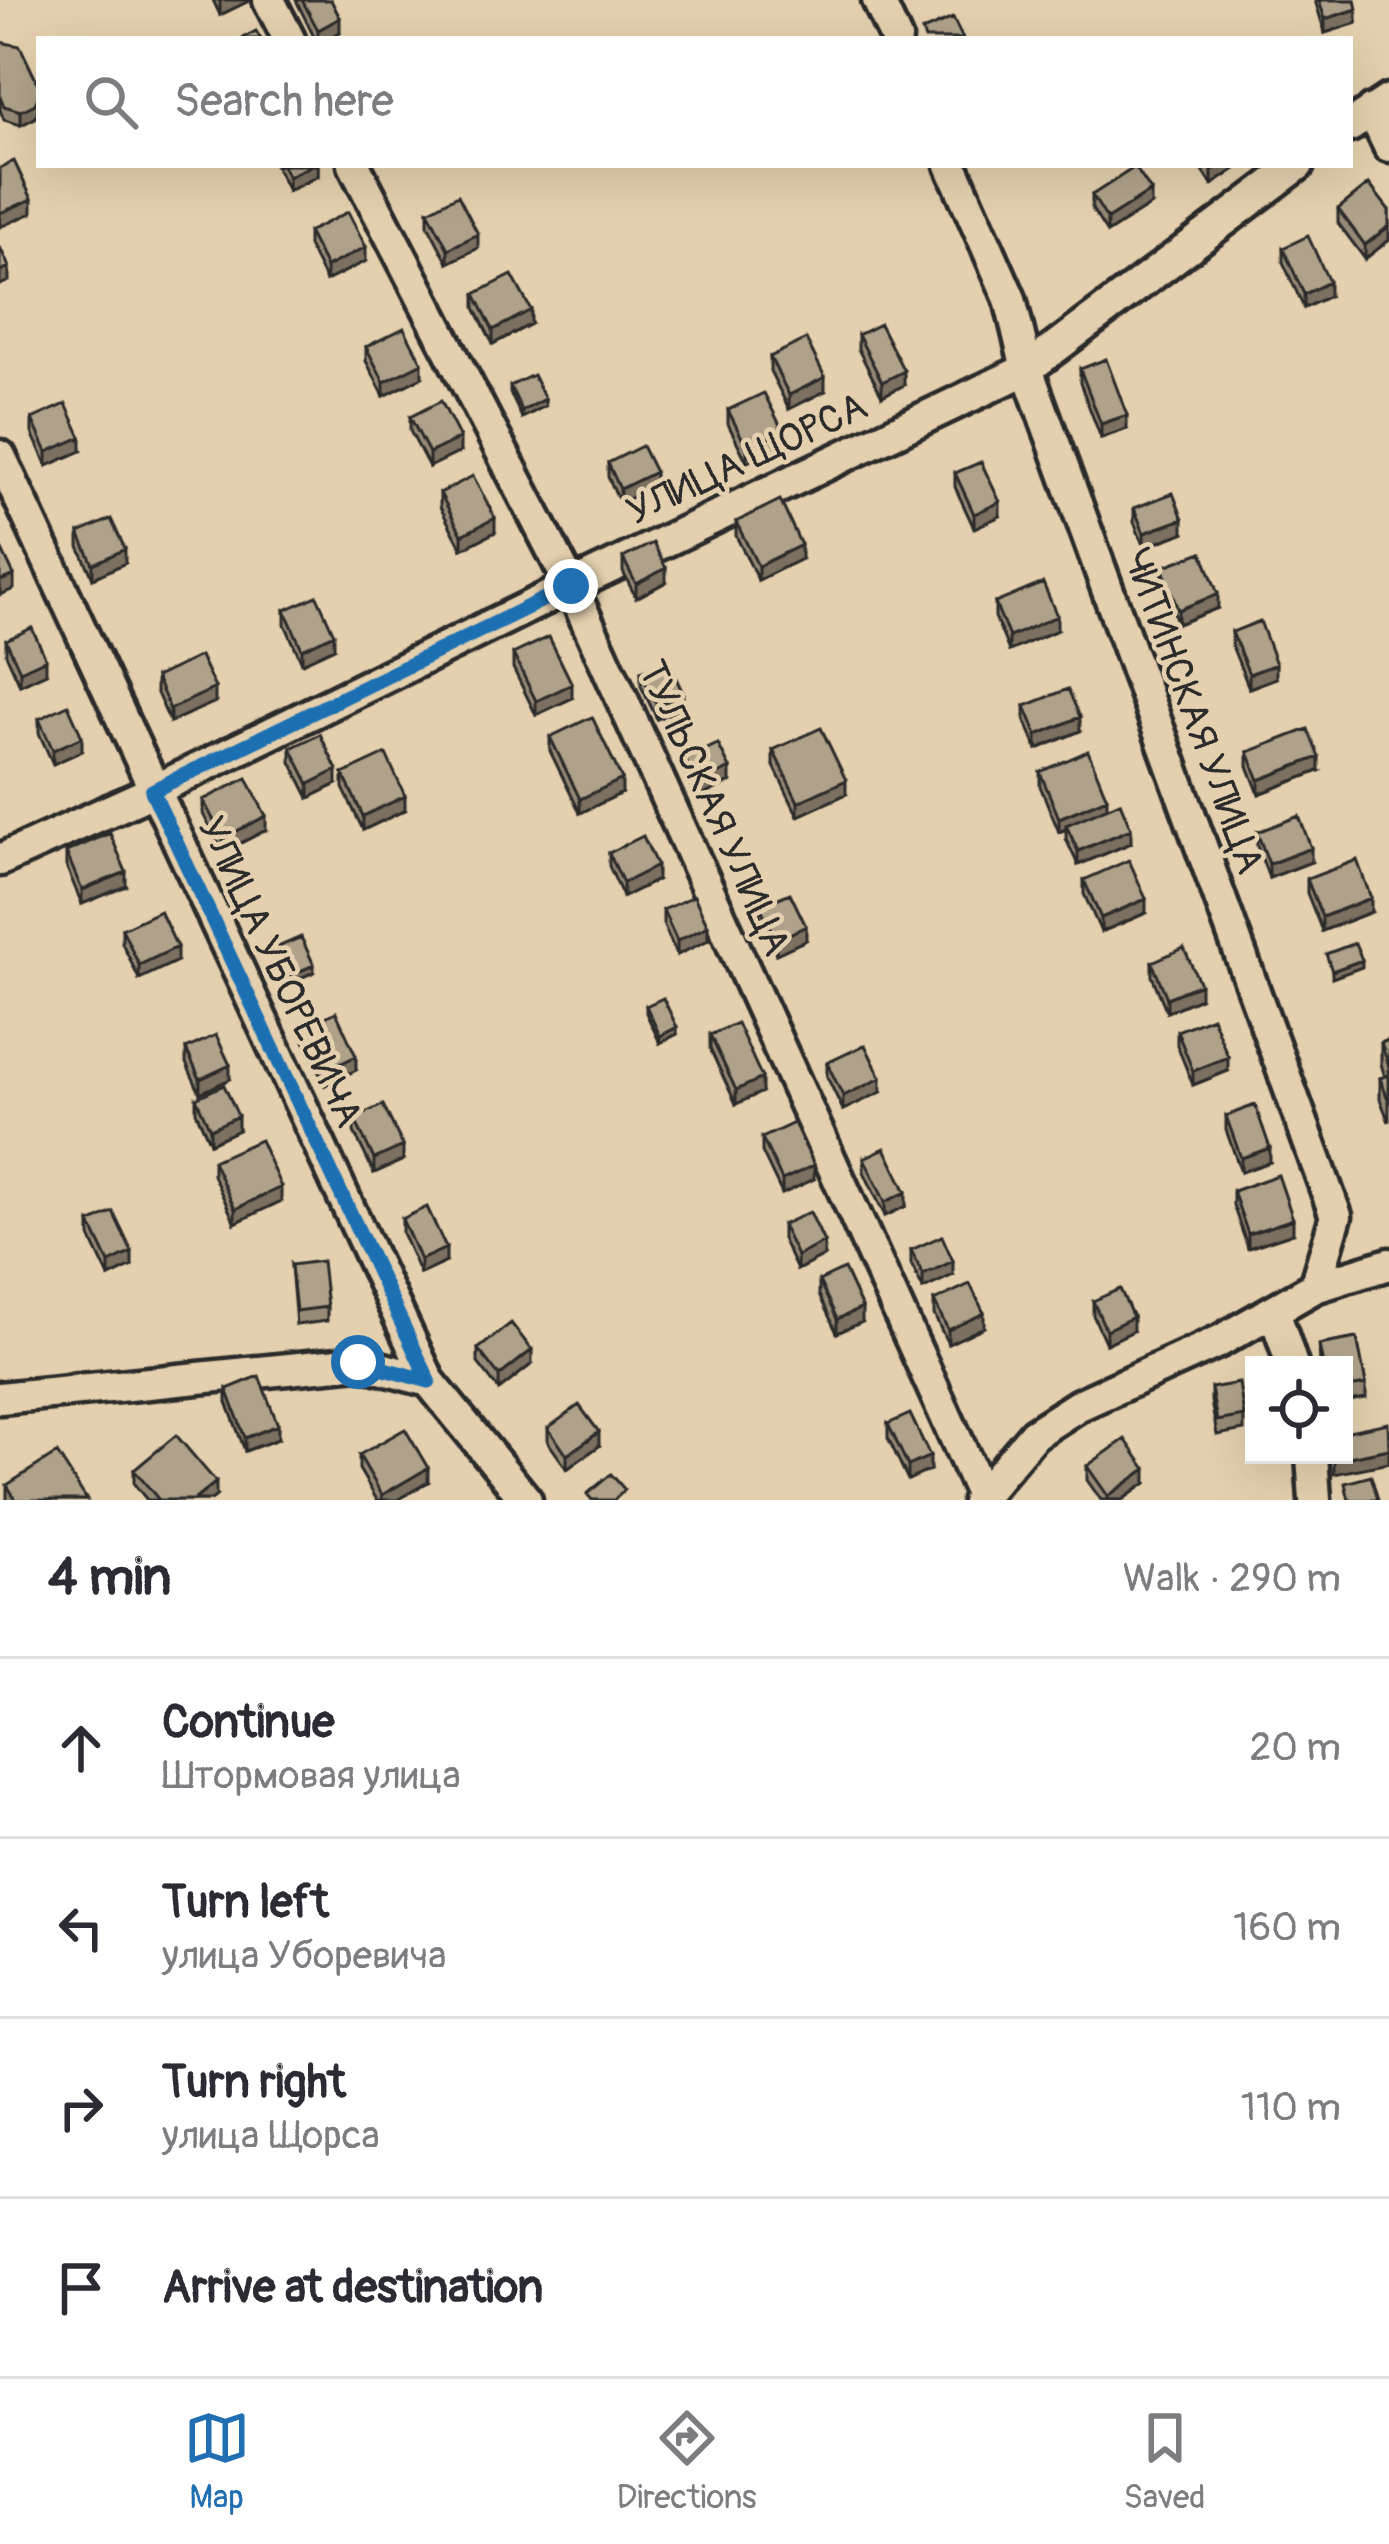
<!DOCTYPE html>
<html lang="en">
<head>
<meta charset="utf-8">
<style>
  body { margin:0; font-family:Pangolin,sans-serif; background:#f2f2f3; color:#2b2b33 }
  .controls { position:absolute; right:36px; bottom:36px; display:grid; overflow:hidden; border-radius:0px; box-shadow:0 12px 48px #0002 }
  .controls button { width:108px; height:108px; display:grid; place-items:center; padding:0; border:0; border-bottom:3px solid #e1e1e2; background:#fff; color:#2b2b33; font:60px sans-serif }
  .stop { position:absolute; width:36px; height:36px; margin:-27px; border:9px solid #1f6fb2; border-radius:50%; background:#fff }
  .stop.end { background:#1f6fb2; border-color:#fff; box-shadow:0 3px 12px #0008 }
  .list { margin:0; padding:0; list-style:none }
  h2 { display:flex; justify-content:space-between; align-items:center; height:156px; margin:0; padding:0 48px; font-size:51px }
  h2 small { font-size:39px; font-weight:400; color:#7c7c81 }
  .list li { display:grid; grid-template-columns:78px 1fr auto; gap:36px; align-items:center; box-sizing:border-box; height:180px; padding:0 48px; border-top:3px solid #e1e1e2 }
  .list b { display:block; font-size:45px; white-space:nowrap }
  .list p { margin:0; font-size:39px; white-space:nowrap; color:#7c7c81 }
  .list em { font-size:39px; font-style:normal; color:#7c7c81 }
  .icon { flex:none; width:66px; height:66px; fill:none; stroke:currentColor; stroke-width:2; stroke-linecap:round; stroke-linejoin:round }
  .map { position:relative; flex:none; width:1389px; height:1500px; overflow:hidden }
  .search { position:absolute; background:#fff; box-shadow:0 12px 48px #0002; left:36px; right:36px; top:36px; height:132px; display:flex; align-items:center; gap:30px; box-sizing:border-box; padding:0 42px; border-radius:0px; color:#7c7c81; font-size:45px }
  .sheet { height:876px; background:#fff }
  nav { display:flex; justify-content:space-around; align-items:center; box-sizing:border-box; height:168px; border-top:3px solid #e1e1e2; background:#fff; font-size:33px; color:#7c7c81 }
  nav a { display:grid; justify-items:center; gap:6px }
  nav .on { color:#1f6fb2 }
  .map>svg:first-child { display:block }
</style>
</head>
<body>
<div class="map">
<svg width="1389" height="1500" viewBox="0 0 1389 1500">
  <rect width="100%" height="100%" fill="#e4d0ae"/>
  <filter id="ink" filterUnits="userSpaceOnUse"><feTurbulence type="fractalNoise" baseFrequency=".00833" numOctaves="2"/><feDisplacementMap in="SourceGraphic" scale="24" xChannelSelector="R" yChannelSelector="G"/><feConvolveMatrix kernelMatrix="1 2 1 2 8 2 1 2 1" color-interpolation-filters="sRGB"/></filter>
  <g filter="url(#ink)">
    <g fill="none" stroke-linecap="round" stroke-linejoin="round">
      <defs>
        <path id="minor" d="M269 0 289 39
          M878 0 896 39
          M1372 110 1389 146
          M1350 126 1389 100
          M354 165 571 586 981 1494
          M951 165 1010 299 1027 369 1336 1216 1315 1287
          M0 456 429 1381 526 1500
          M0 860 153 791 571 586 1027 369 1298 165
          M1274 1311 1292 1365
          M0 1398 358 1362 429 1381
          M1312 1455 1315 1500
          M978 1500 1034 1434 1079 1405 1220 1341 1315 1287 1389 1264"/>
      </defs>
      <use href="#minor" stroke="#2b2b2b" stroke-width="39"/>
      <use href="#minor" stroke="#e4d0ae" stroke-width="30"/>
    </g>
    <path fill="#978b77" stroke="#2b2b2b" stroke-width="3" d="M213 0H251L220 15Z
      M296 0H331L340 32 327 39H315Z
      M1315 0H1355L1357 23 1325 33Z
      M0 42 39 86V109L35 118 21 125 4 120 0 110Z
      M275 165H318V176L288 191Z
      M1199 165H1237V168L1212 185Z
      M1092 195 1151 205 1107 233 1092 209Z
      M1338 209 1389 210V240L1365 259 1338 223Z
      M428 211 478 248 448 263 428 225Z
      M308 232 366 261 326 281 308 246Z
      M1283 248 1329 296 1304 308 1283 262Z
      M475 294 531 324 493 344 475 308Z
      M858 335 904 385 882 396 858 349Z
      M366 347 422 377 384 396 366 361Z
      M770 357 825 391 789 409 770 371Z
      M1080 369 1127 429 1101 438 1080 383Z
      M510 386 545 406 522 418 510 393Z
      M728 410 783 445 747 462 728 424Z
      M410 417 460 452 429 467 410 431Z
      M32 419 81 451 47 466 32 433Z
      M608 463 655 486 620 503 608 477Z
      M955 473 1000 516 974 528 955 487Z
      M440 493 495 532 462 549 440 507Z
      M1134 508 1183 533 1144 547 1134 522Z
      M736 522 801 559 758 580 736 536Z
      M79 533 125 563 93 578 79 547Z
      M623 558 666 582 636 598 623 572Z
      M1162 567 1218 608 1178 624 1162 581Z
      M995 603 1057 630 1009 651 995 617Z
      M285 610 334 648 302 663 285 624Z
      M1232 632 1276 678 1249 688 1232 646Z
      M6 640 46 673 20 685 6 654Z
      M513 654 572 698 536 715 513 668Z
      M641 672 683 707 657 719 641 686Z
      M156 677 215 702 170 722 156 691Z
      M1025 706 1080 731 1037 749 1025 720Z
      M39 719 82 751 53 764 39 733Z
      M550 737 622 793 580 813 550 751Z
      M291 748 337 784 309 798 291 762Z
      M773 750 846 794 798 816 773 764Z
      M1248 752 1319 771 1259 794 1248 766Z
      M685 759 730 782 697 798 685 773Z
      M1040 772 1107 808 1131 843 1078 865 1066 839V829L1059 832 1040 786Z
      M343 774 405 810 363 830 343 788Z
      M203 800 266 830 223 852 203 814Z
      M1257 832 1311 862 1269 878 1257 846Z
      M66 852 126 886 82 904 66 866Z
      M609 853 657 880 623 897 609 866Z
      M1307 879 1371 912 1322 931 1307 893Z
      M1084 880 1146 913 1101 932 1084 894Z
      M760 906 806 940 776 954 760 920Z
      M663 910 708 940 677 955 663 924Z
      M122 929 177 961 139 979 122 943Z
      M278 947 314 972 291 982 278 954Z
      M1152 962 1200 998 1167 1012 1152 976Z
      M646 1006 677 1034 660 1043 646 1013Z
      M304 1027 356 1070 325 1085 304 1041Z
      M1177 1031 1228 1071 1193 1085 1177 1045Z
      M710 1035 762 1092 736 1104 710 1049Z
      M1389 1040V1122L1380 1099V1078L1385 1077 1381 1064V1043Z
      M186 1049 230 1079 200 1093 186 1063Z
      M827 1063 881 1092 843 1110 827 1077Z
      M196 1098 238 1130 210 1143 196 1112Z
      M1226 1116 1270 1162 1241 1172 1226 1130Z
      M354 1118 403 1160 374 1173 354 1132Z
      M762 1138 814 1179 782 1194 762 1152Z
      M864 1158 906 1206 885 1216 864 1172Z
      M213 1161 281 1201 235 1223 213 1175Z
      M1233 1191 1293 1233 1248 1248 1233 1205Z
      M402 1219 446 1262 420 1274 402 1233Z
      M90 1223 132 1266 109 1277 90 1237Z
      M782 1225 824 1256 797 1270 782 1239Z
      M911 1250 953 1275 923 1289 911 1264Z
      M291 1265 327 1307V1321L296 1325Z
      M819 1281 862 1322 837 1333 819 1295Z
      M934 1301 984 1327 948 1344 934 1315Z
      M1093 1301 1133 1331 1106 1344 1093 1315Z
      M1357 1338 1366 1384V1398L1344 1402V1365H1320L1319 1345Z
      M478 1349 532 1364 499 1390 478 1363Z
      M1211 1388 1244 1416V1430L1217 1435 1211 1401Z
      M227 1389 278 1439 245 1451 227 1402Z
      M888 1424 930 1470 908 1480 888 1438Z
      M548 1428 599 1446 567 1469 548 1442Z
      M359 1455 428 1482 397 1500H377L359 1469Z
      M1087 1466 1146 1483 1122 1500H1101L1087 1480Z
      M134 1470 216 1496 211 1500H147L134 1484Z
      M7 1485 87 1500H7Z"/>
    <path fill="#7b7161" stroke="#2b2b2b" stroke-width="3" d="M222 0H251L220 15V1Z
      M1357 9V23L1325 33V19Z
      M340 18V32L327 39H318V30Z
      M39 95V109L35 118 21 125V111Z
      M312 165H318V176L288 191V177Z
      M1221 165H1237V168L1212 185V171Z
      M1151 191V205L1107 233V219Z
      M32 199V213L0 227V213Z
      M1389 226V240L1365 259V245Z
      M478 234V248L448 263V249Z
      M366 247V261L326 281V267Z
      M9 267V281L0 285V271Z
      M1329 282V296L1304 308V294Z
      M531 310V324L493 344V330Z
      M422 363V377L384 396V382Z
      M904 371V385L882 396V382Z
      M825 377V391L789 409V395Z
      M545 399V406L522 418V411Z
      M1127 415V429L1101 438V424Z
      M783 431V445L747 462V448Z
      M81 437V451L47 466V452Z
      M460 438V452L429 467V453Z
      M655 472V486L620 503V489Z
      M1000 502V516L974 528V514Z
      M495 518V532L462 549V535Z
      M1183 519V533L1144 547V533Z
      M801 545V559L758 580V566Z
      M125 549V563L93 578V564Z
      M666 568V582L636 598V584Z
      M14 575V589L0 595V581Z
      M1218 594V608L1178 624V610Z
      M1057 616V630L1009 651V637Z
      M334 634V648L302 663V649Z
      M46 659V673L20 685V671Z
      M1276 664V678L1249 688V674Z
      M572 684V698L536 715V701Z
      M215 688V702L170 722V709Z
      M683 693V707L657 719V705Z
      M1080 717V731L1037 749V735Z
      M82 737V751L53 764V750Z
      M1319 757V771L1259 794V780Z
      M730 768V782L697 798V784Z
      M337 770V784L309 798V784Z
      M622 779V793L580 813V799Z
      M846 780V794L798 816V802Z
      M405 796V810L363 830V816Z
      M1107 798V812L1066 825V829L1059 832V818Z
      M266 816V830L223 852V838Z
      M1131 829V843L1078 865V851Z
      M1311 848V862L1269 878V864Z
      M657 866V880L623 897V883Z
      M126 872V886L82 904V890Z
      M1371 898V912L1322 931V917Z
      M1146 899V913L1101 932V918Z
      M708 926V940L677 955V941Z
      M806 926V940L776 954V940Z
      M177 947V961L139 979V965Z
      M1362 960V967L1332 978V971Z
      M314 965V972L291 982V975Z
      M1200 984V998L1167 1012V998Z
      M677 1027V1034L660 1043V1036Z
      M356 1056V1070L325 1085V1071Z
      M1228 1057V1071L1193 1085V1071Z
      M230 1065V1079L200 1093V1079Z
      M762 1078V1092L736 1104V1090Z
      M881 1078V1092L843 1110V1096Z
      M238 1116V1130L210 1143V1129Z
      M403 1146V1160L374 1173V1159Z
      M1270 1148V1162L1241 1172V1158Z
      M814 1165V1179L782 1194V1180Z
      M281 1187V1201L235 1223V1209Z
      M906 1192V1206L885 1216V1202Z
      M1293 1219V1233L1248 1248V1234Z
      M824 1242V1256L797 1270V1256Z
      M446 1248V1262L420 1274V1260Z
      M132 1252V1266L109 1277V1263Z
      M953 1261V1275L923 1289V1275Z
      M862 1308V1322L837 1333V1319Z
      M984 1313V1327L948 1344V1330Z
      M1133 1317V1331L1106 1344V1330Z
      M532 1350V1364L499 1390V1376Z
      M278 1425V1439L245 1451V1438Z
      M599 1432V1446L567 1469V1455Z
      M1389 1449V1463L1334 1474V1460Z
      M930 1456V1470L908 1480V1466Z
      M428 1468V1482L397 1500H382V1495Z
      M1146 1469V1483L1122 1500H1108V1496Z
      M216 1482V1496L211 1500H194Z"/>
    <path fill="#b0a28a" stroke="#2b2b2b" stroke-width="3" d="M302 0H331L340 18 318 30Z
      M1319 0H1355L1357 9 1325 19Z
      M953 18 963 39H925L922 31Z
      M256 31 261 39H241Z
      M0 42 20 46 39 86V95L35 104 21 111 4 106 0 96Z
      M14 161 32 199 0 213V168Z
      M282 165H312L288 177Z
      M1135 167 1151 191 1107 219 1092 195Z
      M1369 184 1389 210V226L1365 245 1338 209Z
      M458 195 478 234 448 249 428 211Z
      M348 212 366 247 326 267 308 232Z
      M1308 236 1329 282 1304 294 1283 248Z
      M0 247 9 267 0 271Z
      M512 275 531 310 493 330 475 294Z
      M880 324 904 371 882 382 858 335Z
      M404 328 422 363 384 382 366 347Z
      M806 339 825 377 789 395 770 357Z
      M1106 359 1127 415 1101 424 1080 369Z
      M533 375 545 399 522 411 510 386Z
      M764 393 783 431 747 448 728 410Z
      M441 401 460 438 429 453 410 417Z
      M66 404 81 437 47 452 32 419Z
      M642 446 655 472 620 489 608 463Z
      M981 462 1000 502 974 514 955 473Z
      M473 476 495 518 462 535 440 493Z
      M1173 493 1183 519 1144 533 1134 508Z
      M780 500 801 545 758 566 736 522Z
      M111 519 125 549 93 564 79 533Z
      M653 543 666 568 636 584 623 558Z
      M0 546 14 575 0 581Z
      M1202 552 1218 594 1178 610 1162 567Z
      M1043 583 1057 616 1009 637 995 603Z
      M317 596 334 634 302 649 285 610Z
      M1260 621 1276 664 1249 674 1232 632Z
      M32 628 46 659 20 671 6 640Z
      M549 637 572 684 536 701 513 654Z
      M200 656 215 688 170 709 156 677Z
      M667 659 683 693 657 705 641 672Z
      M1068 689 1080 717 1037 735 1025 706Z
      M68 705 82 737 53 750 39 719Z
      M592 717 622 779 580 799 550 737Z
      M821 728 846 780 798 802 773 750Z
      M1308 729 1319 757 1259 780 1248 752Z
      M320 734 337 770 309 784 291 748Z
      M718 744 730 768 697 784 685 759Z
      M1088 751 1107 798 1059 818 1040 772Z
      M386 754 405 796 363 816 343 774Z
      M247 778 266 816 223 838 203 800Z
      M1120 802 1131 829 1078 851 1066 825Z
      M1299 816 1311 848 1269 864 1257 832Z
      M110 833 126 872 82 890 66 852Z
      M643 836 657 866 623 883 609 853Z
      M1129 860 1146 899 1101 918 1084 880Z
      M1357 860 1371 898 1322 917 1307 879Z
      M790 893 806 926 776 940 760 906Z
      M694 896 708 926 677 941 663 910Z
      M160 911 177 947 139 965 122 929Z
      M301 937 314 965 291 975 278 947Z
      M1355 943 1362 960 1332 971 1326 954Z
      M1184 948 1200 984 1167 998 1152 962Z
      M663 998 677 1027 660 1036 646 1006Z
      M336 1012 356 1056 325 1071 304 1027Z
      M1212 1017 1228 1057 1193 1071 1177 1031Z
      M737 1023 762 1078 736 1090 710 1035Z
      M216 1035 230 1065 200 1079 186 1049Z
      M1389 1040V1066L1381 1043Z
      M865 1045 881 1078 843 1096 827 1063Z
      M1389 1075V1102L1380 1078Z
      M224 1085 238 1116 210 1129 196 1098Z
      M383 1105 403 1146 374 1159 354 1118Z
      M1255 1105 1270 1148 1241 1158 1226 1116Z
      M794 1123 814 1165 782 1180 762 1138Z
      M260 1140 281 1187 235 1209 213 1161Z
      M885 1148 906 1192 885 1202 864 1158Z
      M1278 1175 1293 1219 1248 1234 1233 1191Z
      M427 1207 446 1248 420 1260 402 1219Z
      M113 1212 132 1252 109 1263 90 1223Z
      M810 1212 824 1242 797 1256 782 1225Z
      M942 1236 953 1261 923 1275 911 1250Z
      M322 1261 327 1307 296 1311 291 1265Z
      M844 1269 862 1308 837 1319 819 1281Z
      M970 1284 984 1313 948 1330 934 1301Z
      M1120 1289 1133 1317 1106 1330 1093 1301Z
      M511 1323 532 1350 499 1376 478 1349Z
      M1357 1338 1366 1384 1344 1388V1365H1323L1319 1345Z
      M259 1376 278 1425 245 1438 227 1389Z
      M1239 1383 1244 1416 1217 1421 1211 1388Z
      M579 1405 599 1432 567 1455 548 1428Z
      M910 1414 930 1456 908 1466 888 1424Z
      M1388 1423 1389 1449 1334 1460 1333 1455H1344V1432Z
      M405 1429 428 1468 382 1495 359 1455Z
      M176 1435 216 1482 194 1500H159L134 1470Z
      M1125 1439 1146 1469 1108 1496 1087 1466Z
      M57 1453 87 1500H16L7 1485Z
      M611 1474 625 1490 614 1500H592L587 1494Z
      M1371 1476 1378 1500H1349L1345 1483Z"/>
  </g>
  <g fill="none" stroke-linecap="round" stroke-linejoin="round" filter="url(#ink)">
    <path stroke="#1f6fb2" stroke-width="15" d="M358 1362 429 1381 152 791 571 586"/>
  </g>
  <g text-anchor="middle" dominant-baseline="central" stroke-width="9" stroke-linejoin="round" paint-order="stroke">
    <g font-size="39" fill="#2b2b2b" stroke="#e4d0ae">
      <text transform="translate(747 459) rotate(-25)">УЛИЦА ЩОРСА</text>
      <text transform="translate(1193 711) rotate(70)">ЧИТИНСКАЯ УЛИЦА</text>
      <text transform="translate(714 808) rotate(66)">ТУЛЬСКАЯ УЛИЦА</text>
      <text transform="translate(280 972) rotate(65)">УЛИЦА УБОРЕВИЧА</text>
    </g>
  </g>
</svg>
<div class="controls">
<button><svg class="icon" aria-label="locate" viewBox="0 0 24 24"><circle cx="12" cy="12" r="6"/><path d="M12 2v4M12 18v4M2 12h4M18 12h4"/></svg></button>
</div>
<div class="stop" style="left:358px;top:1362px"></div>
<div class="stop end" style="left:571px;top:586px"></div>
<div class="search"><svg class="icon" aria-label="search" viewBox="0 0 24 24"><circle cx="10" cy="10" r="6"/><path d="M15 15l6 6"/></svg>Search here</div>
</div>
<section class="sheet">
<h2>4 min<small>Walk · 290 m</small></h2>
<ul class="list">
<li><svg class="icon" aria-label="ahead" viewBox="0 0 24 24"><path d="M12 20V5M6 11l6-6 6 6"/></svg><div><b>Continue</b><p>Штормовая улица</p></div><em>20 m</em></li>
<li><svg class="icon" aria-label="left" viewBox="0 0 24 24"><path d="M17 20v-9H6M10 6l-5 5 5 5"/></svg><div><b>Turn left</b><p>улица Уборевича</p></div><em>160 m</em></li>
<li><svg class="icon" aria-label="right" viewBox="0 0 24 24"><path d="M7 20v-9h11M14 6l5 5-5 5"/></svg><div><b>Turn right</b><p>улица Щорса</p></div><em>110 m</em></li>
<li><svg class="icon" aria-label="arrive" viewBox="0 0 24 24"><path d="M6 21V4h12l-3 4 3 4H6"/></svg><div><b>Arrive at destination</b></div></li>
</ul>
</section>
<nav>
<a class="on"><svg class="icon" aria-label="map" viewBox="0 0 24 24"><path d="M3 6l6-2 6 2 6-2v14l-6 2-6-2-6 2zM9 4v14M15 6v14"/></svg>Map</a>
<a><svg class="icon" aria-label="directions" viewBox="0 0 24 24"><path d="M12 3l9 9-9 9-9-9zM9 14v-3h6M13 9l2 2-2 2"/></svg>Directions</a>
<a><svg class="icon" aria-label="saved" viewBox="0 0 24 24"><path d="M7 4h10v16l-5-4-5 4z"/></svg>Saved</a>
</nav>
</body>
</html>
